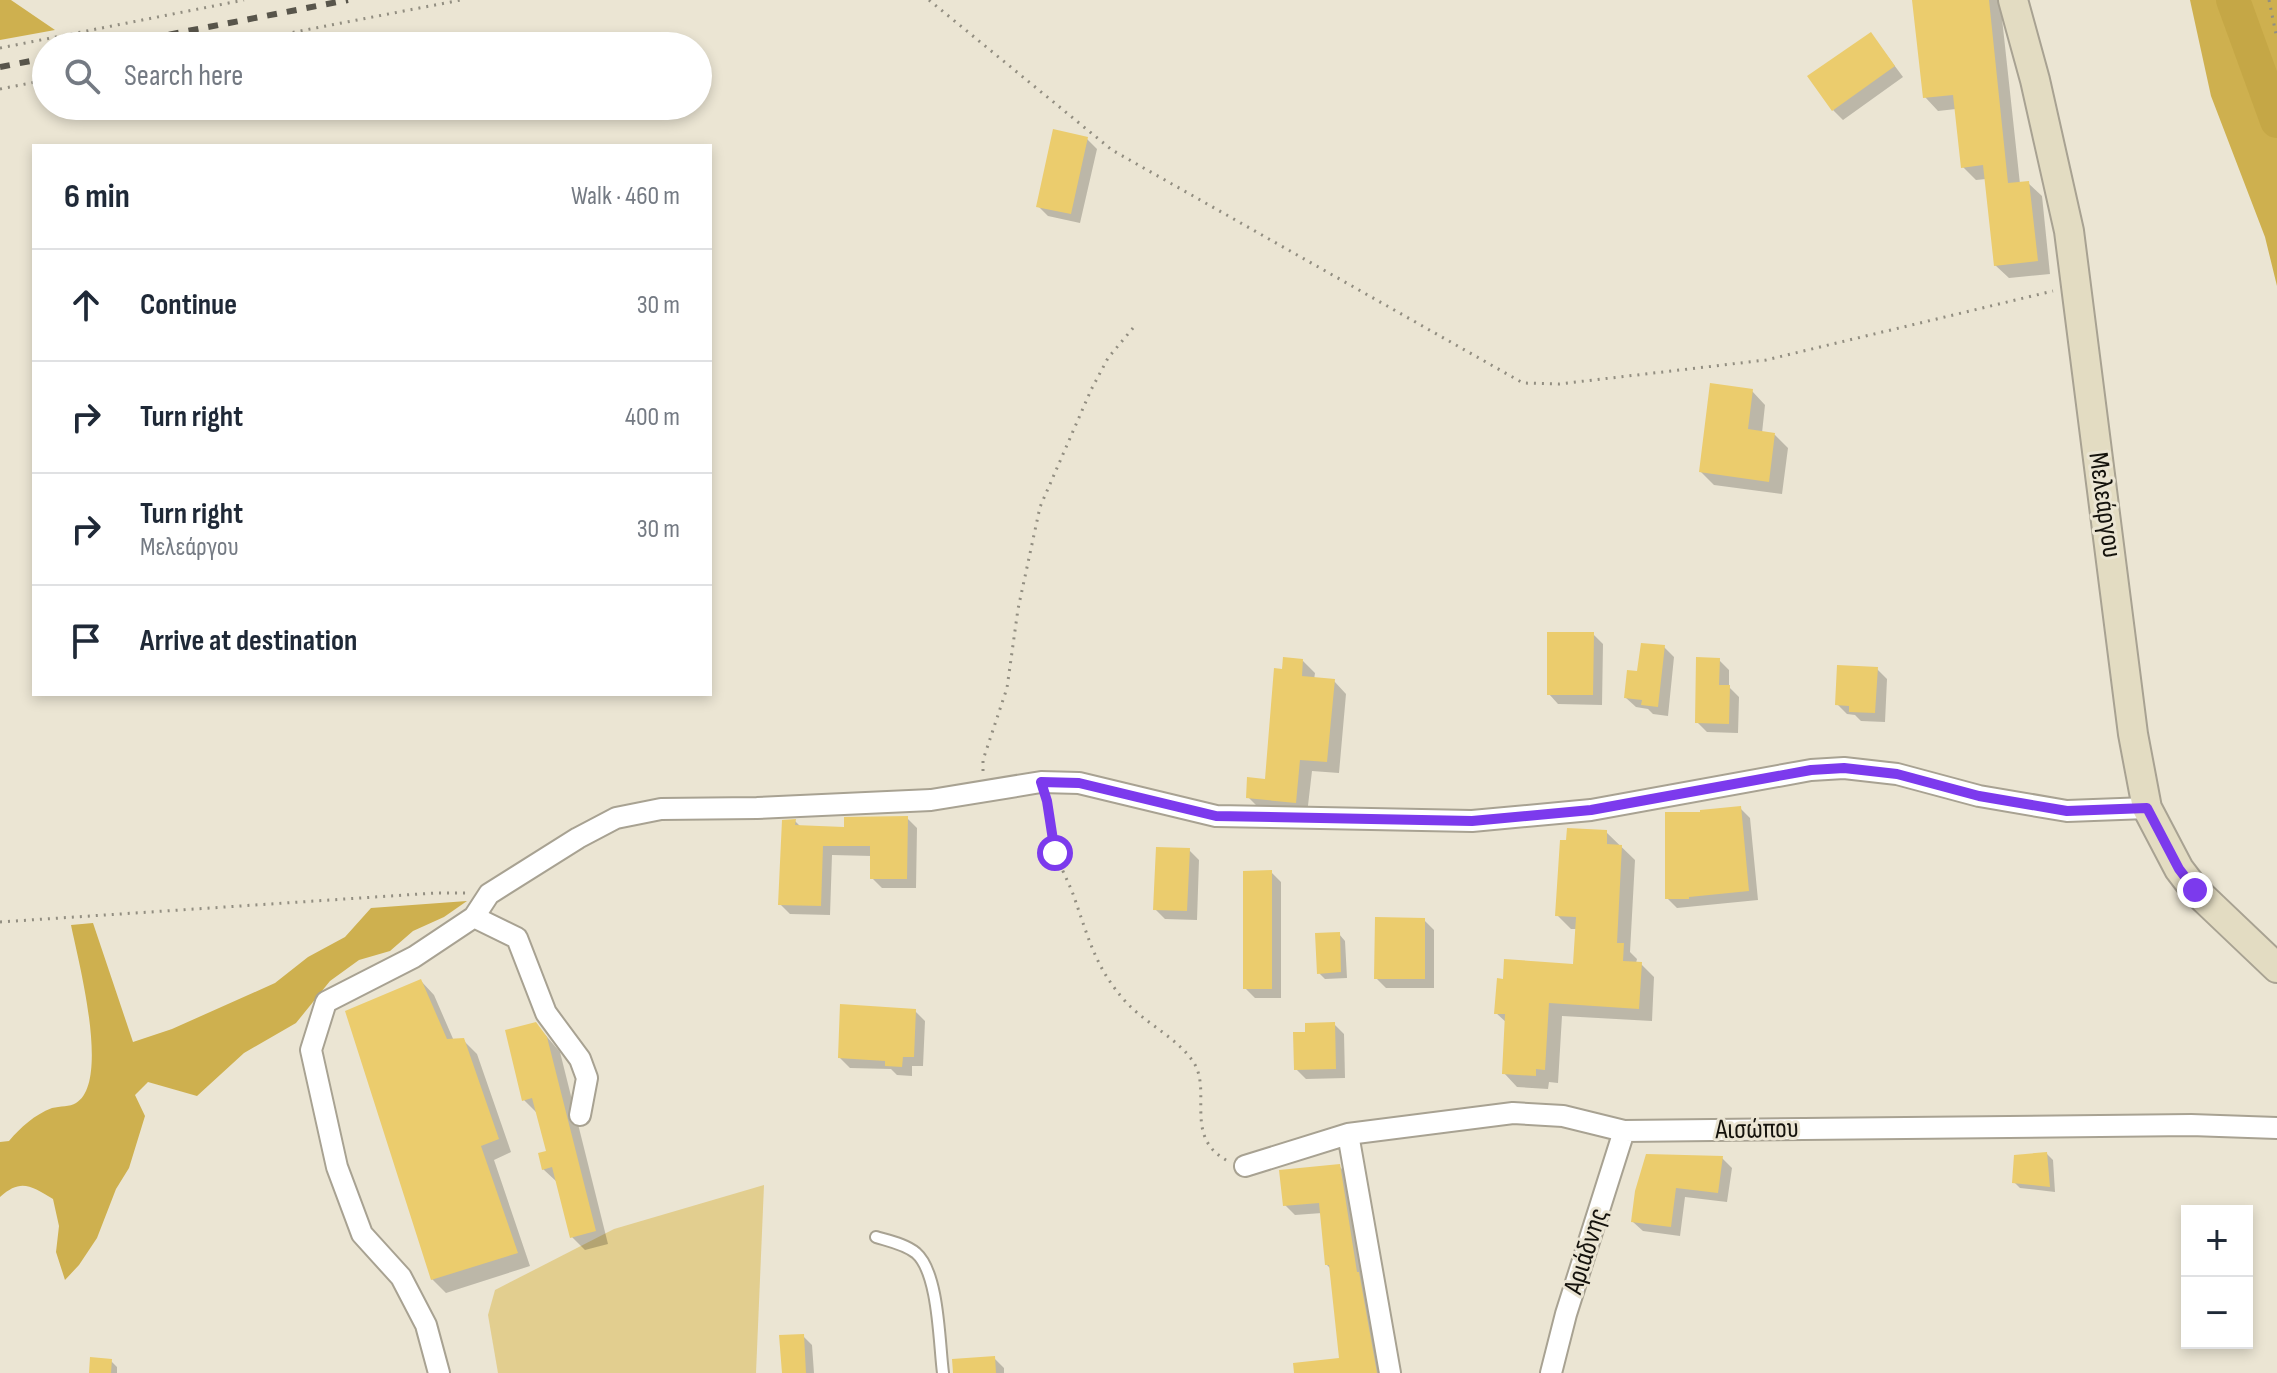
<!DOCTYPE html>
<html lang="en">
<head>
<meta charset="utf-8">
<style>
  body { margin:0; font-family:"Sofia Sans Condensed",sans-serif; background:#f6f6f7; color:#1f2937 }
  .controls { position:absolute; right:24px; bottom:24px; display:grid; overflow:hidden; border-radius:0px; box-shadow:0 4px 12px #0003 }
  .controls button { width:72px; height:72px; display:grid; place-items:center; padding:0; border:0; border-bottom:2px solid #e0e1e3; background:#fff; color:#1f2937; font:40px sans-serif }
  .stop { position:absolute; width:24px; height:24px; margin:-18px; border:6px solid #7c3aed; border-radius:50%; background:#fff }
  .stop.end { background:#7c3aed; border-color:#fff; box-shadow:0 2px 8px #0008 }
  .list { margin:0; padding:0; list-style:none }
  h2 { display:flex; justify-content:space-between; align-items:center; height:104px; margin:0; padding:0 32px; font-size:34px }
  h2 small { font-size:26px; font-weight:400; color:#747a83 }
  .list li { display:grid; grid-template-columns:52px 1fr auto; gap:24px; align-items:center; box-sizing:border-box; height:112px; padding:0 32px; border-top:2px solid #e0e1e3 }
  .list b { display:block; font-size:30px; white-space:nowrap }
  .list p { margin:0; font-size:26px; white-space:nowrap; color:#747a83 }
  .list em { font-size:26px; font-style:normal; color:#747a83 }
  .icon { flex:none; width:44px; height:44px; fill:none; stroke:currentColor; stroke-width:2; stroke-linecap:round; stroke-linejoin:round }
  .map { position:relative; flex:none; width:2277px; height:1373px; overflow:hidden }
  .search { position:absolute; background:#fff; box-shadow:0 4px 12px #0003; left:32px; top:32px; width:680px; height:88px; display:flex; align-items:center; gap:20px; box-sizing:border-box; padding:0 28px; border-radius:44px; color:#747a83; font-size:30px }
  .panel { position:absolute; background:#fff; box-shadow:0 4px 12px #0003; left:32px; top:144px; width:680px; height:552px; border-radius:0px }
  .map>svg:first-child { display:block }
</style>
</head>
<body>
<div class="map">
<svg width="2277" height="1373" viewBox="0 0 2277 1373">
  <rect width="100%" height="100%" fill="#ebe5d3"/>
  <path fill="#e2ce8f" d="M764 1185 756 1373H498L488 1315 495 1290 614 1229Z"/>
  <path fill="#ceb04f" d="M0 0H11L55 30 0 40Z
    M2190 0H2277V286L2265 237 2211 96Z
    M467 901 444 917 413 931 390 951 359 960 330 981 296 1023 244 1053 197 1096 148 1082 135 1095 145 1116 129 1168 116 1189 97 1238 79 1265 65 1280 56 1252 59 1226 53 1199C31 1186 21 1178 0 1197V1142L9 1141C21 1127 34 1115 52 1108 60 1106 70 1107 76 1103 111 1082 78 960 71 925L93 923 133 1042 172 1029 275 983 308 957 345 937 371 908Z"/>
  <path fill="#0003" d="M1914 0H2000L2020 184 2028 183 2042 196 2050 274 2009 278 1995 265 1986 179 1976 180 1963 167 1956 109 1938 111 1925 97Z
    M1871 34 1903 77 1843 120 1833 110Z
    M1087 139 1097 149 1080 223 1048 216 1038 206Z
    M1752 391 1765 405 1762 433 1775 435 1788 448 1782 494 1714 485 1701 472Z
    M1593 634 1603 644 1602 705 1558 704 1549 694Z
    M1664 647 1674 657 1668 716 1653 714 1648 709 1636 707 1626 698 1639 673Z
    M1719 660 1729 670V687L1739 697 1738 733 1707 732 1697 722Z
    M1303 661 1315 673 1314 680 1334 681 1346 694 1339 773 1312 771 1307 814 1260 809 1248 797 1266 781 1284 671Z
    M1877 669 1887 679 1885 722 1861 721 1855 715 1847 714 1837 704Z
    M1740 808 1750 818 1758 900 1677 908 1667 898 1702 814Z
    M907 818 917 828 916 888H882L872 878V856L832 855 830 915 790 914 780 904 795 821 801 827 846 829Z
    M1606 832 1635 860 1630 952 1637 959 1636 963 1641 964 1654 977 1652 1021 1562 1016 1558 1083 1549 1082 1548 1089 1517 1087 1504 1073 1507 1023 1496 1013 1575 966 1577 929H1571L1557 915Z
    M1189 850 1199 860 1197 920 1165 919 1155 909Z
    M1271 872 1281 882V998H1255L1245 988Z
    M1424 920 1434 930V988H1386L1376 978Z
    M1339 934 1345 941 1347 978 1325 979 1319 973Z
    M421 981 434 995 454 1041 463 1040 477 1054 511 1152 494 1160 530 1266 446 1293 432 1279Z
    M915 1011 925 1021 923 1066H912V1076L897 1075 891 1069 850 1068 840 1058Z
    M536 1024 560 1052 608 1244 585 1250 572 1237 557 1182 543 1169 548 1152 538 1114 524 1100Z
    M1334 1024 1344 1034 1345 1078 1306 1079 1296 1069Z
    M2047 1154 2053 1160 2055 1192 2020 1188 2014 1182Z
    M1722 1158 1732 1168 1727 1202 1685 1197 1680 1236 1643 1231 1633 1222 1637 1192Z
    M1339 1166 1349 1176 1384 1373H1295L1341 1360 1332 1270 1326 1264 1322 1213 1295 1215 1285 1205Z
    M803 1336 812 1345 814 1373H784Z
    M994 1358 1004 1368V1373H955Z
    M111 1361 117 1367V1373H91Z"/>
  <g fill="none" stroke-linecap="round" stroke-linejoin="round">
    <path stroke="#c5a746" stroke-width="34" d="M2233 0 2277 121"/>
  </g>
  <path fill="#ebcc6d" d="M1912 0H1989L2008 183 2029 181 2038 261 1994 266 1983 165 1961 168 1953 95 1923 98Z
    M1871 32 1895 66 1832 111 1807 76Z
    M1053 129 1088 137 1071 214 1036 207Z
    M1710 383 1753 389 1748 429 1775 433 1769 482 1699 472Z
    M1547 632H1594L1593 695H1547Z
    M1641 643 1665 645 1658 707 1641 705 1642 700 1624 698 1627 670 1637 671Z
    M1283 657 1303 659 1302 676 1335 679 1327 762 1300 760 1296 803 1246 798 1247 777 1265 779 1274 668 1282 669Z
    M1696 657 1720 658 1719 685H1730L1729 724 1695 723Z
    M1837 665 1878 667 1875 713 1849 712V706L1835 705Z
    M1741 806 1749 891 1689 897V899H1665V812H1700V810Z
    M908 816 907 879H870V846H823L821 906 778 905 782 820 796 819 795 825 844 827V817Z
    M1567 828 1607 830V844L1622 845 1617 943H1624L1623 961 1642 962 1639 1009 1549 1003 1545 1070 1536 1069V1076L1502 1074 1505 1014H1494L1497 978 1503 979 1504 959 1573 964 1576 917 1555 916 1560 840H1566Z
    M1156 847 1190 848 1187 911 1153 910Z
    M1272 870V989H1243V871Z
    M1375 917 1425 918V979H1374Z
    M1340 932 1341 972 1317 974 1315 933Z
    M421 979 447 1039 464 1038 499 1139 481 1146 518 1253 431 1280 345 1011Z
    M840 1004 916 1009 914 1057H903L902 1067 885 1066V1061L838 1058Z
    M536 1022 547 1037 596 1231 570 1238 552 1167 542 1170 538 1153 546 1151 532 1098 522 1101 505 1030Z
    M1335 1022 1336 1069 1294 1070 1293 1032H1305V1023Z
    M2047 1152 2050 1187 2012 1183 2014 1155Z
    M1646 1154 1723 1156 1718 1193 1676 1188 1671 1227 1631 1222 1635 1191Z
    M1340 1164 1357 1272H1359L1377 1373H1294L1293 1363 1339 1358 1329 1265H1325L1319 1203 1283 1206 1279 1170Z
    M804 1334 806 1373H782L779 1335Z
    M995 1356 996 1373H953L952 1359Z
    M90 1357 112 1359 111 1373H89Z"/>
  <g fill="none" stroke-linecap="round" stroke-linejoin="round">
    <defs>
      <path id="lane" d="M876 1237C889 1241 905 1244 916 1253 939 1273 939 1343 943 1373"/>
      <path id="street" d="M474 917 517 938 546 1013 580 1059 587 1078 580 1115
        M1348 1134 1390 1373
        M1245 1166 1348 1134 1513 1113 1563 1116 1624 1131 2191 1125 2277 1128
        M439 1373 426 1325 401 1277 362 1234 337 1167 311 1050 326 1002 414 957 474 917 489 894 578 838 616 818 661 809 757 808 931 800 1041 782 1079 783 1216 816 1472 821 1591 810 1811 770 1844 768 1897 774 1979 796 2067 811 2147 808
        M1551 1373 1566 1314 1624 1131"/>
      <path id="secondary" d="M2013 0 2035 80 2069 231 2133 734 2147 808 2179 869 2195 890 2277 968"/>
    </defs>
    <use href="#lane" stroke="#a8a292" stroke-width="14"/>
    <use href="#street" stroke="#a8a292" stroke-width="24"/>
    <use href="#secondary" stroke="#a8a292" stroke-width="32"/>
    <path stroke="#928e81" stroke-width="3" stroke-dasharray="2 6" stroke-linecap="butt" d="M929 0 1112 150 1523 383 1559 384 1766 360 2053 291
      M2269 0 2277 39
      M222 46 461 0
      M0 48 244 0
      M0 89 46 80
      M983 771V760L1007 688 1018 609 1040 507 1091 390 1108 358 1133 328
      M1047 801C1049 819 1050 838 1056 855 1061 868 1068 881 1073 894 1088 936 1095 968 1126 1002 1146 1024 1178 1038 1194 1063 1212 1092 1183 1138 1228 1161
      M0 922 435 893H467"/>
    <use href="#lane" stroke="#fff" stroke-width="10"/>
    <use href="#street" stroke="#fff" stroke-width="20"/>
    <use href="#secondary" stroke="#e3dcc2" stroke-width="28"/>
    <path stroke="#58554b" stroke-width="6" stroke-dasharray="10 10" stroke-linecap="butt" d="M110 46 348 0
      M0 67 46 58"/>
  </g>
  <g fill="none" stroke-linecap="round" stroke-linejoin="round">
    <path stroke="#7c3aed" stroke-width="10" d="M1055 853 1047 801 1041 782 1079 783 1216 816 1472 821 1591 810 1811 770 1844 768 1897 774 1979 796 2067 811 2147 808 2179 869 2195 890"/>
  </g>
  <g text-anchor="middle" dominant-baseline="central" stroke-width="6" stroke-linejoin="round" paint-order="stroke">
    <g font-size="28" fill="#15130d" stroke="#ebe5d3">
      <text transform="translate(2105 505) rotate(82)">Μελεάργου</text>
      <text transform="translate(1757 1129) rotate(-1)">Αισώπου</text>
      <text transform="translate(1586 1251) rotate(-72)">Αριάδνης</text>
    </g>
  </g>
</svg>
<div class="controls">
<button>+</button>
<button>−</button>
</div>
<div class="stop" style="left:1055px;top:853px"></div>
<div class="stop end" style="left:2195px;top:890px"></div>
<div class="search"><svg class="icon" aria-label="search" viewBox="0 0 24 24"><circle cx="10" cy="10" r="6"/><path d="M15 15l6 6"/></svg>Search here</div>
<section class="panel">
<h2>6 min<small>Walk · 460 m</small></h2>
<ul class="list">
<li><svg class="icon" aria-label="ahead" viewBox="0 0 24 24"><path d="M12 20V5M6 11l6-6 6 6"/></svg><div><b>Continue</b></div><em>30 m</em></li>
<li><svg class="icon" aria-label="right" viewBox="0 0 24 24"><path d="M7 20v-9h11M14 6l5 5-5 5"/></svg><div><b>Turn right</b></div><em>400 m</em></li>
<li><svg class="icon" aria-label="right" viewBox="0 0 24 24"><path d="M7 20v-9h11M14 6l5 5-5 5"/></svg><div><b>Turn right</b><p>Μελεάργου</p></div><em>30 m</em></li>
<li><svg class="icon" aria-label="arrive" viewBox="0 0 24 24"><path d="M6 21V4h12l-3 4 3 4H6"/></svg><div><b>Arrive at destination</b></div></li>
</ul>
</section>
</div>
</body>
</html>
